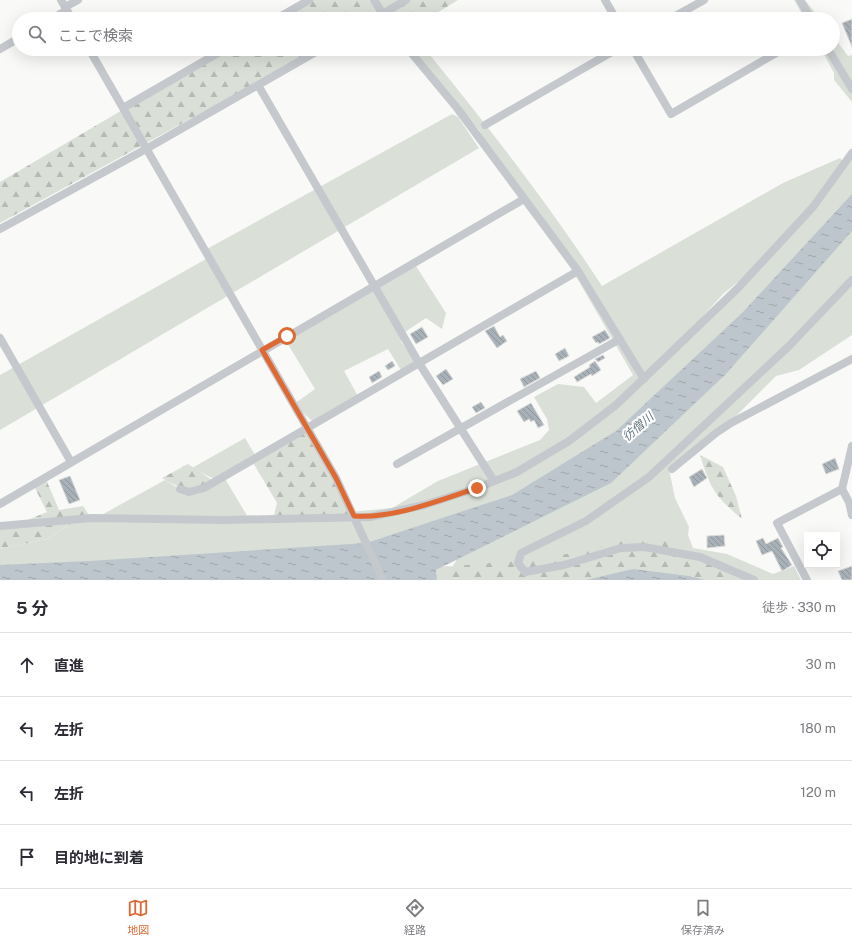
<!DOCTYPE html>
<html lang="ja">
<head>
<meta charset="utf-8">
<style>
  body { margin:0; font-family:"Public Sans","Noto Sans JP",sans-serif; background:#f2f2f3; color:#2b2b33 }
  .controls { position:absolute; right:12px; bottom:12px; display:grid; overflow:hidden; border-radius:0px; box-shadow:0 4px 16px #0002 }
  .controls button { width:36px; height:36px; display:grid; place-items:center; padding:0; border:0; border-bottom:1px solid #e1e1e2; background:#fff; color:#2b2b33; font:20px sans-serif }
  .stop { position:absolute; width:12px; height:12px; margin:-9px; border:3px solid #de6932; border-radius:50%; background:#fff }
  .stop.end { background:#de6932; border-color:#fff; box-shadow:0 1px 4px #0008 }
  .list { margin:0; padding:0; list-style:none }
  h2 { display:flex; justify-content:space-between; align-items:center; height:52px; margin:0; padding:0 16px; font-size:17px }
  h2 small { font-size:13px; font-weight:400; color:#7c7c81 }
  .list li { display:grid; grid-template-columns:26px 1fr auto; gap:12px; align-items:center; box-sizing:border-box; height:64px; padding:0 16px; border-top:1px solid #e1e1e2 }
  .list b { display:block; font-size:15px; white-space:nowrap }
  .list em { font-size:13px; font-style:normal; color:#7c7c81 }
  .icon { flex:none; width:22px; height:22px; fill:none; stroke:currentColor; stroke-width:2; stroke-linecap:round; stroke-linejoin:round }
  .map { position:relative; flex:none; width:852px; height:580px; overflow:hidden }
  .search { position:absolute; background:#fff; box-shadow:0 4px 16px #0002; left:12px; right:12px; top:12px; height:44px; display:flex; align-items:center; gap:10px; box-sizing:border-box; padding:0 14px; border-radius:22px; color:#7c7c81; font-size:15px }
  .sheet { height:308px; background:#fff }
  nav { display:flex; justify-content:space-around; align-items:center; box-sizing:border-box; height:56px; border-top:1px solid #e1e1e2; background:#fff; font-size:11px; color:#7c7c81 }
  nav a { display:grid; justify-items:center; gap:2px }
  nav .on { color:#de6932 }
  .map>svg:first-child { display:block }
</style>
</head>
<body>
<div class="map">
<svg width="852" height="580" viewBox="0 0 852 580">
  <defs>
    <pattern id="forest-firs" width="22" height="20" patternUnits="userSpaceOnUse"><rect width="22" height="20" fill="#dae0d8"/><path d="M5 1l3.5 6h-7zM16 11l3.5 6h-7z" fill="#b5bab5"/></pattern>
    <pattern id="water-ripples" width="26" height="14" patternUnits="userSpaceOnUse"><rect width="26" height="14" fill="#bdc6cc"/><path d="M2 4q2-2 4 0t4 0M15 11q2-2 4 0t4 0" fill="none" stroke="#9ea6ab"/></pattern>
    <pattern id="building-back-hatch" width="6" height="6" patternUnits="userSpaceOnUse"><rect width="6" height="6" fill="#a9b1b8"/><path d="M-1 5l2 2M0 0l6 6M5-1l2 2" fill="none" stroke="#8e959b"/></pattern>
  </defs>
  <rect width="100%" height="100%" fill="#f9f9f7"/>
  <path fill="#dae0d8" fill-rule="evenodd" d="M794 0H805L820 19H805Z
    M833 36 848 56 852 55V102L834 80V73L821 49H833Z
    M408 49H425C487 125 548 203 602 286L783 183 840 158 844 163 852 152V335L799 370 776 376 733 419 669 469 675 498 689 527 688 535 693 548 727 554 773 574 794 566 801 580H444L456 561 453 515 366 543 235 559 0 566V549L47 539 79 519 96 518 165 480 186 493 224 477 249 519H278L392 508 438 481 540 440 549 430 547 419 534 397 558 384 584 387 596 403 633 375 555 240 489 151 479 130ZM747 275 694 326 724 293Z
    M452 114 458 117 479 148 0 430V375L206 259 205 250Z
    M414 263 446 313 442 329 426 318 402 334 401 342 419 363 401 370 388 349 344 371 359 398 312 421 294 404 315 389 286 341Z
    M245 438 255 455 214 479 192 468Z"/>
  <path fill="url(#forest-firs)" d="M309 0H458L427 19H400L390 10 373 19H277Z
    M226 49H318L0 223V182Z
    M308 428 354 517 273 519 277 503 252 461Z
    M700 455 723 467 736 496 742 519C715 496 711 490 700 455Z
    M188 464 215 482C193 494 182 490 162 478Z
    M45 477 59 510 83 506 91 518 74 522 47 539 0 549V526L18 524 47 512 33 484Z
    M625 538 677 539 683 554 754 580H704L674 571 613 570 583 580H437L436 570 442 567 528 560 592 550Z"/>
  <path fill="url(#water-ripples)" d="M852 194V231L726 374 611 483 436 570 437 580H0V565L89 561 366 543 512 495 616 431 743 312Z
    M633 569 689 576 704 580H586Z"/>
  <path fill="url(#building-back-hatch)" stroke="#dbdbd9" d="M852 19V47L842 23Z
    M494 326 500 337 503 335 507 341 497 348 485 331Z
    M422 327 428 337 416 344 410 334Z
    M605 330 610 338 599 344 598 342 596 343 592 337Z
    M565 348 569 356 559 361 555 354Z
    M603 355 605 358 598 362 595 359Z
    M392 361 395 366 388 370 385 366Z
    M595 361 601 370 592 376 591 374 577 382 574 377 590 367 589 365Z
    M446 369 453 379 443 385 436 376Z
    M379 371 382 377 372 383 369 377Z
    M536 371 540 378 524 387 520 379Z
    M481 402 485 408 476 413 472 407Z
    M531 403 544 425 538 428 534 420 531 422 529 419 524 422 517 411Z
    M835 458 839 469 826 474 822 464Z
    M702 469 707 478 694 487 689 477Z
    M70 476 80 500 69 504 59 480Z
    M724 535 725 546 707 548V536Z
    M763 538 766 544 778 538 783 547 781 548 792 565 782 571 772 551 762 555 756 541Z
    M852 566V580H842L838 571Z"/>
  <g fill="none" stroke-linecap="round" stroke-linejoin="round">
    <path stroke="#c5c8cc" stroke-width="8" d="M61 0 72 19
      M374 0 386 19
      M605 0 616 19
      M800 0 811 19
      M65 7 78 0
      M52 19 67 10
      M276 19 309 0
      M374 19 406 0
      M670 19 704 0
      M0 49 19 38
      M89 49 336 478 383 580
      M408 49 457 108 578 271 644 379
      M633 49 671 114 783 49
      M828 49 852 89
      M258 85 419 363 494 481
      M123 108 225 49
      M485 125 617 49
      M0 229 146 149 321 49
      M0 338 71 462
      M397 464 620 339
      M672 469 716 433 731 423 852 359
      M180 489 189 492 204 488 578 271
      M842 489 849 502 852 515
      M0 504 524 199
      M0 526 92 518 224 520 370 517 424 505 477 488 517 472 569 441 616 405 639 383 738 288 813 207 852 153
      M754 580 700 557 644 547 621 548 564 565 525 572 518 563 521 553 586 521 649 477 789 346 852 280
      M807 580 777 523 842 489 852 446"/>
  </g>
  <g fill="none" stroke-linecap="round" stroke-linejoin="round">
    <path stroke="#de6932" stroke-width="5" d="M287 336 262 350 336 478 354 516C393 519 440 500 477 488"/>
  </g>
  <g text-anchor="middle" dominant-baseline="central" stroke-width="4" stroke-linejoin="round" paint-order="stroke">
    <g font-size="12" font-style="italic" fill="#657782" stroke="#fff">
      <text transform="translate(638 427) rotate(-41)">彷僧川</text>
    </g>
  </g>
</svg>
<div class="controls">
<button><svg class="icon" aria-label="locate" viewBox="0 0 24 24"><circle cx="12" cy="12" r="6"/><path d="M12 2v4M12 18v4M2 12h4M18 12h4"/></svg></button>
</div>
<div class="stop" style="left:287px;top:336px"></div>
<div class="stop end" style="left:477px;top:488px"></div>
<div class="search"><svg class="icon" aria-label="search" viewBox="0 0 24 24"><circle cx="10" cy="10" r="6"/><path d="M15 15l6 6"/></svg>ここで検索</div>
</div>
<section class="sheet">
<h2>5 分<small>徒歩 · 330 m</small></h2>
<ul class="list">
<li><svg class="icon" aria-label="ahead" viewBox="0 0 24 24"><path d="M12 20V5M6 11l6-6 6 6"/></svg><div><b>直進</b></div><em>30 m</em></li>
<li><svg class="icon" aria-label="left" viewBox="0 0 24 24"><path d="M17 20v-9H6M10 6l-5 5 5 5"/></svg><div><b>左折</b></div><em>180 m</em></li>
<li><svg class="icon" aria-label="left" viewBox="0 0 24 24"><path d="M17 20v-9H6M10 6l-5 5 5 5"/></svg><div><b>左折</b></div><em>120 m</em></li>
<li><svg class="icon" aria-label="arrive" viewBox="0 0 24 24"><path d="M6 21V4h12l-3 4 3 4H6"/></svg><div><b>目的地に到着</b></div></li>
</ul>
</section>
<nav>
<a class="on"><svg class="icon" aria-label="map" viewBox="0 0 24 24"><path d="M3 6l6-2 6 2 6-2v14l-6 2-6-2-6 2zM9 4v14M15 6v14"/></svg>地図</a>
<a><svg class="icon" aria-label="directions" viewBox="0 0 24 24"><path d="M12 3l9 9-9 9-9-9zM9 14v-3h6M13 9l2 2-2 2"/></svg>経路</a>
<a><svg class="icon" aria-label="saved" viewBox="0 0 24 24"><path d="M7 4h10v16l-5-4-5 4z"/></svg>保存済み</a>
</nav>
</body>
</html>
